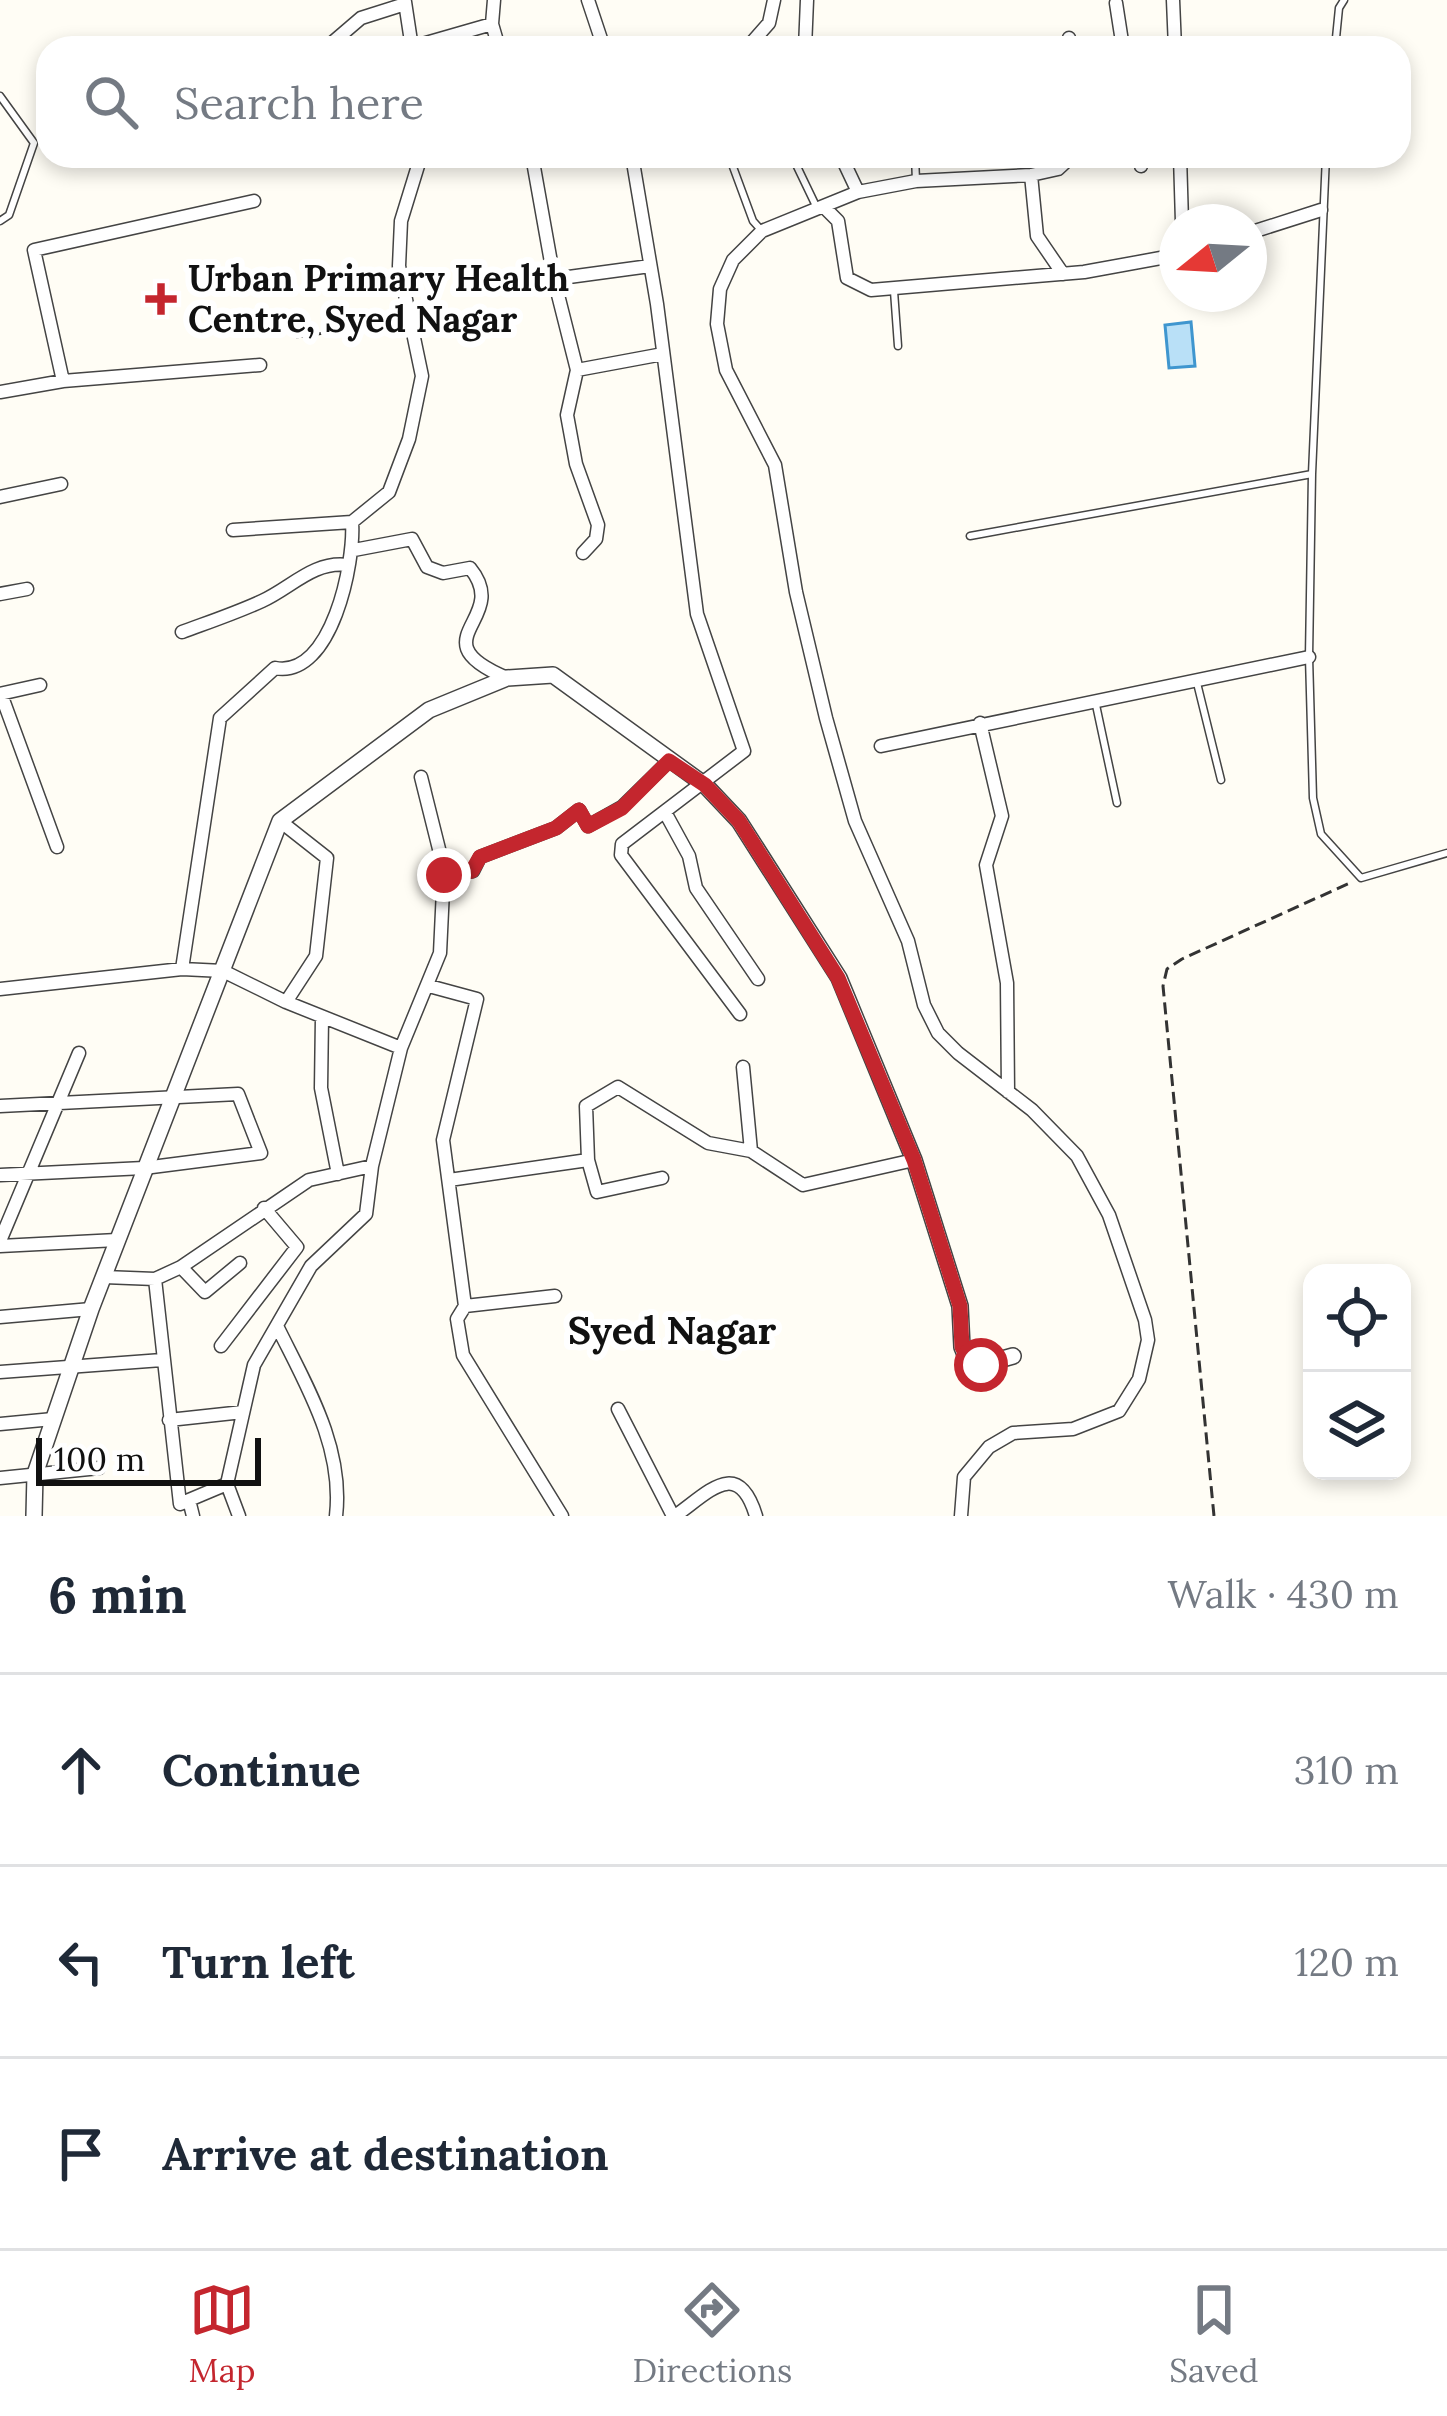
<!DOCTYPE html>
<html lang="en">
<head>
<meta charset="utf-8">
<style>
  body { margin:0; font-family:Lora,serif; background:#f2f2f3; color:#1f2937 }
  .controls { position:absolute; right:36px; bottom:36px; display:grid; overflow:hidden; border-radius:24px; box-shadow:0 6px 18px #0003 }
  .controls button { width:108px; height:108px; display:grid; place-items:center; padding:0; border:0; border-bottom:3px solid #e0e1e3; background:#fff; color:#1f2937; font:60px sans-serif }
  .compass { position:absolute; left:1159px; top:204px; width:108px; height:108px; border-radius:50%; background:#fff; box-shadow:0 6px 18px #0003; rotate:252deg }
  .scale { position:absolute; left:36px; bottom:30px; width:225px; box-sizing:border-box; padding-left:12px; border:6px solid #111; border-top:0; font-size:33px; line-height:42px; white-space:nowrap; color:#111; -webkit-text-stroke:9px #fff; paint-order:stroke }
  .stop { position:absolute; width:36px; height:36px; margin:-27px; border:9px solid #c4262e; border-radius:50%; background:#fff }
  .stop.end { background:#c4262e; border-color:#fff; box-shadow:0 3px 12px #0008 }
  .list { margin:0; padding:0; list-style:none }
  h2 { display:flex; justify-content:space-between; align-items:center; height:156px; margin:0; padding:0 48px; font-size:51px }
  h2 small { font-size:39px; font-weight:400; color:#747a83 }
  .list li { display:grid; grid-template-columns:78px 1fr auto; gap:36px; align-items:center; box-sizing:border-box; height:192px; padding:0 48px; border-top:3px solid #e0e1e3 }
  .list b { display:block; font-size:45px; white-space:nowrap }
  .list em { font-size:39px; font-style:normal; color:#747a83 }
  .icon { flex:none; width:66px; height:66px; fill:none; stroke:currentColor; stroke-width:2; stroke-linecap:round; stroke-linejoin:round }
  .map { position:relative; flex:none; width:1447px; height:1516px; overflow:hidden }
  .search { position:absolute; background:#fff; box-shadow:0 6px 18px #0003; left:36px; right:36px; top:36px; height:132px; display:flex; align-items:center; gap:30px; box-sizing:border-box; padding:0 42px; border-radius:36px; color:#747a83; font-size:45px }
  .sheet { height:732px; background:#fff }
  nav { display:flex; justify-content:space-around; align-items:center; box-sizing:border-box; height:168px; border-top:3px solid #e0e1e3; background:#fff; font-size:33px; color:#747a83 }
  nav a { display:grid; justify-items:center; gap:6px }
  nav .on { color:#c4262e }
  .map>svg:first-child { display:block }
</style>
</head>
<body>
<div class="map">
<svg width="1447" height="1516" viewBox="0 0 1447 1516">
  <rect width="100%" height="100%" fill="#fffdf5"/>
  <path fill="#b9e0f7" stroke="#3f96cf" stroke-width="3" d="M1191 322 1195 366 1169 368 1165 325Z"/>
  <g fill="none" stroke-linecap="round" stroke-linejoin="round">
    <defs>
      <path id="service" d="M910 47V48
        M1335 48 1339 8 1344 0
        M0 96 34 143 9 215 0 221
        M729 156 753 221 762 231
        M792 156 816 206
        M915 156 916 181
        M1326 156 1312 474 1309 657 1313 798 1321 834 1361 878 1447 853
        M894 291 898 346
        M970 536 1312 474
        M1197 683 1221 780
        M1096 705 1117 803"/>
      <path id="minor" d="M494 0 492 24 499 48
        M588 0 604 48
        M1173 0 1175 48
        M405 2 412 48
        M1116 3 1123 48
        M1069 38V48
        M412 47 492 24
        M326 48 361 18 405 4
        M747 48 769 23 774 0
        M805 48 807 0
        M532 156 554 279 577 370 567 415 576 464 598 525 596 539 583 553
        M632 156 657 304 697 614 744 751 622 844 621 855 740 1014
        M841 156 858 192
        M1140 156 1141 166
        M1180 156 1182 222
        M1031 175 1037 236 1063 274
        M825 208 838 221 847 278 871 290 1084 272 1177 255
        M1249 233 1321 210
        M554 279 650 266
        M577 370 663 354
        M63 381 34 250 254 201
        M0 392 63 381 260 365
        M0 497 61 484
        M233 530 352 522 389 492 409 439 422 376 399 266 401 221 421 156
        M354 550 412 539 427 567 443 573 470 568C513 620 415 639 507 678
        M0 594 27 589
        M182 632C209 622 236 613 262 601 291 588 313 561 347 565
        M0 694 40 685
        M1 694 57 847
        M980 723 1002 816 986 865 1007 983 1008 1092
        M881 746 1309 657
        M666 814 689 856 696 888 758 979
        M280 821 327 858 316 956 286 1002
        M444 875 473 871 480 857 556 828 579 810 588 826 622 807 669 761
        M182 969 220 718 275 668C332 679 355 561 352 522
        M429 986 477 999 443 1140 465 1306 457 1319 463 1355 562 1516
        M0 989 182 969 223 971 286 1002 401 1048
        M322 1017 321 1088 338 1174
        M743 1067 751 1151
        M0 1106 238 1094 261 1153 144 1168 0 1175
        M588 1160 597 1192 662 1178
        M449 1180 588 1160 586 1106 618 1087 708 1143 751 1151 803 1185 914 1160
        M0 1241 79 1053
        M0 1246 117 1240
        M181 1267 205 1292 240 1263
        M104 1277 155 1279 181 1267 309 1180 372 1166
        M155 1279 180 1504 189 1500 193 1516
        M465 1306 555 1296
        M0 1317 91 1309
        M277 1326C306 1385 344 1447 336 1516
        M221 1346 297 1247 264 1208
        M0 1372 162 1360
        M618 1409 673 1516
        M169 1420 243 1412
        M0 1424 53 1419
        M0 1478 99 1468
        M227 1484 239 1516
        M189 1500 227 1484 254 1365 311 1266 366 1214 372 1166 401 1048 440 953 444 869 421 777
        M675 1516C709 1492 738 1457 756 1516
        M961 1516 964 1477 989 1447 1013 1433 1073 1429 1119 1411 1139 1379 1148 1340 1145 1320 1109 1215 1077 1156 1032 1110 958 1053 938 1033 924 1005 908 941 855 821 826 718 796 592 775 465 726 370 717 324 720 289 733 260 762 231 858 192 916 181 1031 175 1058 169 1072 156"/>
      <path id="tertiary" d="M34 1516 35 1474 91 1309 280 821 429 710 507 678 553 675 705 785 739 821 839 978 914 1160 960 1306 962 1347 967 1359 981 1365 1013 1356"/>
    </defs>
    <use href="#service" stroke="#444" stroke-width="9"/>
    <use href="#minor" stroke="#444" stroke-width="15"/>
    <use href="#tertiary" stroke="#444" stroke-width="18"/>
    <path stroke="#333" stroke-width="3" stroke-dasharray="12 6" stroke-linecap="butt" d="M296 337 399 322
      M1214 1516 1163 986 1167 969 1182 959 1352 882"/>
    <use href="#service" stroke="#fff" stroke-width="6"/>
    <use href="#minor" stroke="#fff" stroke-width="12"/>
    <use href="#tertiary" stroke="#fff" stroke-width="15"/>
  </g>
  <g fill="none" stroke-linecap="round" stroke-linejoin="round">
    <path stroke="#c4262e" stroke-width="15" d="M444 875 472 871 480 857 556 828 579 810 588 826 622 808 669 761 705 785 739 821 838 978 914 1160 960 1306 962 1347 968 1359 981 1365"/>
  </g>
  <path fill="#c4262e" stroke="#fff" stroke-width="4.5" d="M155 281h12v12h12v12h-12v12h-12v-12h-12v-12h12z"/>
  <g text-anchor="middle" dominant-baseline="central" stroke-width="12" stroke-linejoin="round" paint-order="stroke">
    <g font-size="36" font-weight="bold" fill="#111" stroke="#fff" text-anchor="start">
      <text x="188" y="278">Urban Primary Health<tspan x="188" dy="41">Centre, Syed Nagar</tspan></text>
    </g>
    <g font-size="39" font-weight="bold" fill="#111" stroke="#fff">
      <text x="672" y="1330">Syed Nagar</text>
    </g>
  </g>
</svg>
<div class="controls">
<button><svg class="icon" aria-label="locate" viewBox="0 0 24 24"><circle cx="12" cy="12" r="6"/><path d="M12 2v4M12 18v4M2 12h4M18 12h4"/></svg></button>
<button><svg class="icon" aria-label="layers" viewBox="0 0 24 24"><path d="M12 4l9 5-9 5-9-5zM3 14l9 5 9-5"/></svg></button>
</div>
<svg class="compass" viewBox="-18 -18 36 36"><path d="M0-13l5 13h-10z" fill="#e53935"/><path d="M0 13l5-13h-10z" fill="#747a83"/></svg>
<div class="scale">100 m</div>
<div class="stop" style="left:981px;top:1365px"></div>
<div class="stop end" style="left:444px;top:875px"></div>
<div class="search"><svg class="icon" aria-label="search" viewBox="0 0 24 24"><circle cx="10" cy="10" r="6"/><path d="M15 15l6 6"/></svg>Search here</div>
</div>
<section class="sheet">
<h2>6 min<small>Walk · 430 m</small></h2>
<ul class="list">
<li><svg class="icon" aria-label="ahead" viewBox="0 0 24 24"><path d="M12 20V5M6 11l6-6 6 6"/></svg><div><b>Continue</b></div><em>310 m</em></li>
<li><svg class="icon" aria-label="left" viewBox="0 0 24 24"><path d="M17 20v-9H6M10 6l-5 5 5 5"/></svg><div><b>Turn left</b></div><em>120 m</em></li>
<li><svg class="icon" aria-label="arrive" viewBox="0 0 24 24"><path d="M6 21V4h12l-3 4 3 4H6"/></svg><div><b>Arrive at destination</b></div></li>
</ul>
</section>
<nav>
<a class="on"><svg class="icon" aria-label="map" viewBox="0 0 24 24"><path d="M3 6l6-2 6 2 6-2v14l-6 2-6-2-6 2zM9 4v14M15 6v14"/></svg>Map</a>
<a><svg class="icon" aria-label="directions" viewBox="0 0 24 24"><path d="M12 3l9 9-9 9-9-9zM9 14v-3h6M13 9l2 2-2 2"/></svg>Directions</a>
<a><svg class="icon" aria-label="saved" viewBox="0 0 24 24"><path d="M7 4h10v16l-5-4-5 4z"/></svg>Saved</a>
</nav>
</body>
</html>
